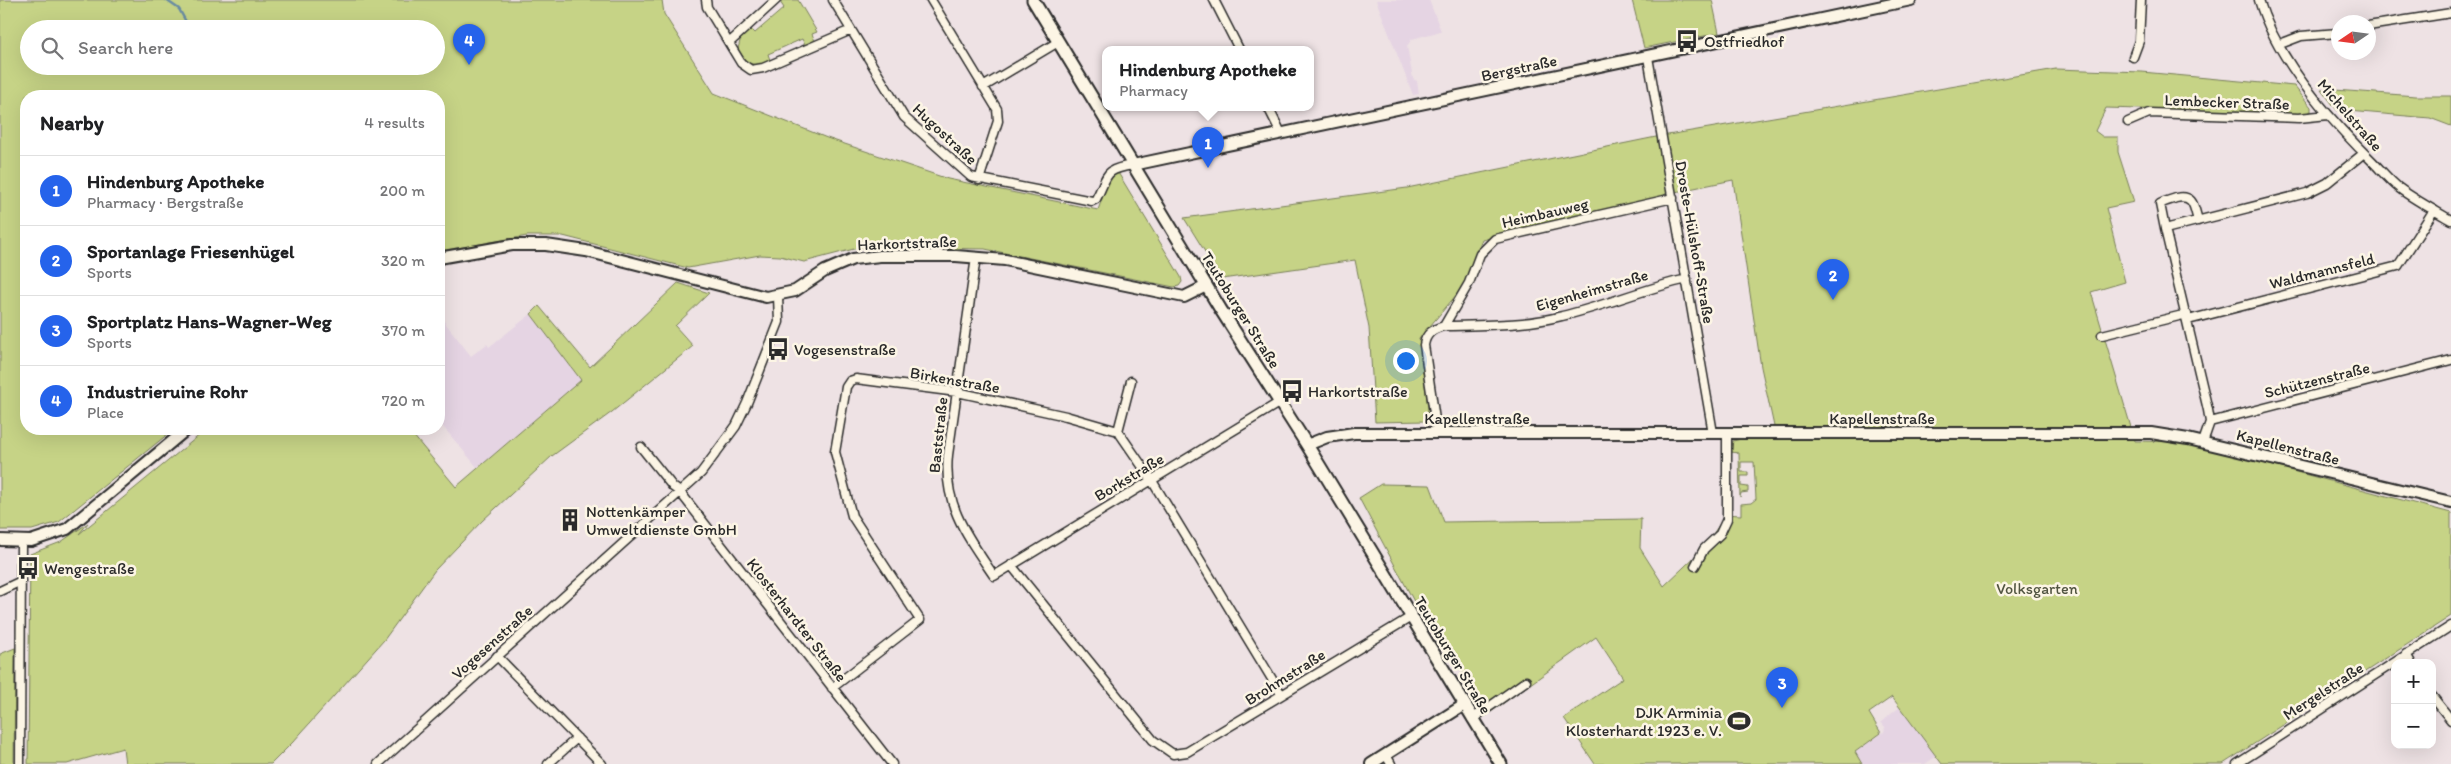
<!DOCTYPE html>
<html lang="en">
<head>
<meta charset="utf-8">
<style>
  body { margin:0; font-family:Itim,sans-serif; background:#f6f6f6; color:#202124 }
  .controls { position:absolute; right:15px; bottom:15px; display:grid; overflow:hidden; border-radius:10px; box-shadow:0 5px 20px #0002 }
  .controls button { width:45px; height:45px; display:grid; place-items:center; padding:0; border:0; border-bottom:1px solid #e0e0e0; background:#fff; color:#202124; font:25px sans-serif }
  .compass { position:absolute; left:2331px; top:15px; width:45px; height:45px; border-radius:50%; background:#fff; box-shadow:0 5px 20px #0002; rotate:257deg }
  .you { position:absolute; left:1405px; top:360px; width:18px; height:18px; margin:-12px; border:4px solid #fff; border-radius:50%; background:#1a73e8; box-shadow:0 0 0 8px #1a73e833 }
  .badge { display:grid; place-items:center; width:32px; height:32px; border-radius:50%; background:#2563eb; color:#fff; font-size:16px; font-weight:700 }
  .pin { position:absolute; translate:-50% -41px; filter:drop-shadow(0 1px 2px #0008) }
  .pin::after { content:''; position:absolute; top:26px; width:18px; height:15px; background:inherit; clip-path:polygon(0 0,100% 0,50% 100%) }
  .popup { position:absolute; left:1102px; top:46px; width:212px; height:65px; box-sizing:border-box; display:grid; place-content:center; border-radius:10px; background:#fff; filter:drop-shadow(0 1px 4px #0005); font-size:16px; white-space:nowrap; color:#757577 }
  .popup b { font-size:19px; color:#202124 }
  .popup::after { content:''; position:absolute; left:50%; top:100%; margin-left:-10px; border:10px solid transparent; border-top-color:#fff }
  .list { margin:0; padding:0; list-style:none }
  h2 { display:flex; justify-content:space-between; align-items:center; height:65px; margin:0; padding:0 20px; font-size:21px }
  h2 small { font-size:16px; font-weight:400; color:#757577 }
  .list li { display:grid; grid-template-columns:32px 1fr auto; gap:15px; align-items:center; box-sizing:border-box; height:70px; padding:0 20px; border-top:1px solid #e0e0e0 }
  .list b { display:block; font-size:19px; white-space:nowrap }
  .list p { margin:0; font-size:16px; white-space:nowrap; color:#757577 }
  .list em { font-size:16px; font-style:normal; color:#757577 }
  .icon { flex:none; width:28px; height:28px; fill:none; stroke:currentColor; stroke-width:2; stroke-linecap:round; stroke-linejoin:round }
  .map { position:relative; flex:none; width:2451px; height:764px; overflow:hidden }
  .search { position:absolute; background:#fff; box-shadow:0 5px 20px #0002; left:20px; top:20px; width:425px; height:55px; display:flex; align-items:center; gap:12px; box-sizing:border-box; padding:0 18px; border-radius:28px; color:#757577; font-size:19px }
  .panel { position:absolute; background:#fff; box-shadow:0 5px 20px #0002; left:20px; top:90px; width:425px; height:345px; border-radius:20px }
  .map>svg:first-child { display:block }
</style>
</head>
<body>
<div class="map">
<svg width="2451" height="764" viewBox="0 0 2451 764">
  <rect width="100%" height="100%" fill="#eee2e4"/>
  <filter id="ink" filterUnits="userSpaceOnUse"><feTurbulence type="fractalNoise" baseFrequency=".02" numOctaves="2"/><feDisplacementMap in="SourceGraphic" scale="10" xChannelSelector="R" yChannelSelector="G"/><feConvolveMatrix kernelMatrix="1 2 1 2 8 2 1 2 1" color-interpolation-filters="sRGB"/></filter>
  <g filter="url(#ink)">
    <path fill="#e5d4e3" d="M1376 0H1429L1441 31 1412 39 1407 46 1413 79 1417 81 1419 94 1413 95Z
      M531 314 581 380 478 468 439 422V315L471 356 487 344 489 347Z
      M1900 707 1937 756 1925 764H1862L1854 753 1884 732 1885 727 1881 722Z"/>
    <path fill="#c6d386" stroke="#787f58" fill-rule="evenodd" d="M0 0H662L664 14 714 93 827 138 948 179 1098 210 1109 179 1117 171 1181 277 1182 282 1179 286 1174 287 985 249 871 247 854 249 804 262 780 256 760 255 688 268 563 236H527L439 251V96H26V429H174L59 522 32 530H0ZM29 29H436V66H29Z
      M783 0H798L817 32 812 34 815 41 805 45 802 39 768 54 770 60 760 65 747 63 738 49 741 37 750 28 755 33 784 8 780 2Z
      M1632 0H1712L1719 33 1644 48Z
      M2056 69 2142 72 2294 86 2311 107V114L2106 108 2095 131 2103 137H2118V152L2134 202 2106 208 2125 282 2091 292 2135 441 2183 442 2451 513V616L2223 764H1942L1892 697 1869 713 1881 733 1855 752 1862 764H1595L1564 718 1623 678 1596 637 1491 712 1418 609 1359 498 1381 484 1430 485 1444 522 1641 519 1640 548 1664 586 1703 549 1723 519 1724 514 1741 515V504L1751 503 1756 499 1754 462H1741V472H1748V476H1741V486L1748 487V492L1741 493 1740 497 1739 453 1731 452 1733 441 1775 431 1761 367 1733 180 1665 194 1661 198 1482 240 1463 287 1419 339 1428 408 1427 421 1375 422 1369 328 1355 260 1222 279 1184 218 1407 188 1656 137Z
      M2321 89 2416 96H2451V126L2430 118 2337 110Z
      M678 283 709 293 675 326 693 346 612 412 552 456 482 521 435 570 384 640 293 742 271 764H125L123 748 67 764H28L30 554 61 542 88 523 79 534 207 429H408L456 487 581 380 531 314 539 306 590 367Z
      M15 648 14 764H0V654Z"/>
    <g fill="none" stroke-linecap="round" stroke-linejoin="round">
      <path stroke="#698ca2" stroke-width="2.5" d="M166 0 179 9 190 29"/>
      <defs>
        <path id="minor" d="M706 0 707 7 741 63 751 70 763 68 851 30
          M833 0 904 117 971 177 1092 201 1096 199C1109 175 1102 170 1133 165
          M931 0 997 109 998 121 979 180
          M1214 0 1239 49
          M2259 0C2277 60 2328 118 2372 161 2381 170 2389 180 2399 188 2415 200 2434 210 2451 220
          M2368 26 2451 13
          M729 43 776 0
          M2280 44 2301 36 2338 33
          M1648 57 1713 433
          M2133 57 2139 41 2141 0
          M983 87 1058 42
          M1268 107 1281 133
          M2128 122 2149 113 2299 118 2328 115
          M2165 229 2160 204C2165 201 2171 200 2176 198 2194 194 2194 207 2198 221
          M976 257 948 455C943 505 967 536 994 576L1280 402
          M2188 320 2398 266 2434 210
          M1444 326 1469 283 1480 254 1495 239 1673 198
          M2102 335 2187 314
          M2210 422 2451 360
          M1118 431 1131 381
          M1437 433 1424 345C1426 333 1433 329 1444 326 1483 325 1524 326 1562 316 1605 306 1643 289 1687 279
          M2203 442 2210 422 2208 410 2165 229 2307 193 2327 183 2364 153
          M641 447 673 487 680 492 892 764
          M1011 565 1153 740 1173 754 1187 752 1411 617
          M1695 566 1704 549 1720 534 1727 519V433
          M0 591 21 581
          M2406 654 2411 663
          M497 656 602 764
          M832 688 920 620 852 516 835 452 846 387 850 381 856 379 957 392 1066 416 1118 431 1151 479 1281 694
          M2432 696 2451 720
          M1472 719 1526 681
          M1386 755 1391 764
          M20 764 21 542
          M378 764 701 473 736 426 747 403 779 322 778 296
          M548 764 577 738
          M2237 764 2451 626"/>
        <path id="tertiary" d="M1133 165 1911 0
          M439 258 512 245H546L586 251 766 297 795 291 825 271 853 259 880 256H956L1005 260 1184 297 1206 286
          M1307 445 1327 437 1354 433H2151L2188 439 2451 502
          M0 540 31 541 67 529 187 429
          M1371 764 1464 705"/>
        <path id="secondary" d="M1033 0 1221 310 1307 445 1501 764"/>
      </defs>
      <use href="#minor" stroke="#2b2b2b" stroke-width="11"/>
      <use href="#tertiary" stroke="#2b2b2b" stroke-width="14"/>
      <use href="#secondary" stroke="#2b2b2b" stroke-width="15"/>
      <use href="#minor" stroke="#fcf5e5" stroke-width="8"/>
      <use href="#tertiary" stroke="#fcf5e5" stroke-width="10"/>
      <use href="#secondary" stroke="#fcf5e5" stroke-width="11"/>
    </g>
  </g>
  <defs>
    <symbol id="bus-bare" viewBox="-9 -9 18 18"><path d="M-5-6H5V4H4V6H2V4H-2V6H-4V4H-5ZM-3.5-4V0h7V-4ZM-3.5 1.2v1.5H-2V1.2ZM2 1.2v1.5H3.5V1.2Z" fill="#2b2b2b" stroke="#fcf5e5" stroke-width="2.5" paint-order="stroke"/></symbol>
    <symbol id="building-bare" viewBox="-9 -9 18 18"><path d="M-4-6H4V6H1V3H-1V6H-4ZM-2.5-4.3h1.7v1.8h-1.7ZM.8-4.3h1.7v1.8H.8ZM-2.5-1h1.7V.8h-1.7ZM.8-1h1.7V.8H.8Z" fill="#2b2b2b" stroke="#fcf5e5" stroke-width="2.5" paint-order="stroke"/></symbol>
    <symbol id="stadium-bare" viewBox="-9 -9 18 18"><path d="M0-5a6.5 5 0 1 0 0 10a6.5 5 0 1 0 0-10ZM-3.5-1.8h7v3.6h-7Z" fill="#2b2b2b" stroke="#fcf5e5" stroke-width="2.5" paint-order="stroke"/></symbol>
  </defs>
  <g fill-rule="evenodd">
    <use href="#bus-bare" x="1671" y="25" width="32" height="32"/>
    <use href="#bus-bare" x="762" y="333" width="32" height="32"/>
    <use href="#bus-bare" x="1276" y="375" width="32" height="32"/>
    <use href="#building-bare" x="554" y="504" width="32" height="32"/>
    <use href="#bus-bare" x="12" y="552" width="32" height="32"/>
    <use href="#stadium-bare" x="1723" y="705" width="32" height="32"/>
  </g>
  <g text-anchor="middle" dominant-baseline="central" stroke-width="5" stroke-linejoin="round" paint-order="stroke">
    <g font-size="16" fill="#2b2b2b" stroke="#fcf5e5" text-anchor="start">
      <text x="1704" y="41">Ostfriedhof</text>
      <text x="794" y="349">Vogesenstraße</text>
      <text x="1308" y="391">Harkortstraße</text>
      <text x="586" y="511">Nottenkämper<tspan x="586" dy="18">Umweltdienste GmbH</tspan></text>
      <text x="44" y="568">Wengestraße</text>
      <text x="1722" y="712" text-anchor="end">DJK Arminia<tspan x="1722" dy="18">Klosterhardt 1923 e. V.</tspan></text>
    </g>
    <g font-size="16" fill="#2b2b2b" stroke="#fcf5e5">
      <text transform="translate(1519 68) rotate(-12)">Bergstraße</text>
      <text transform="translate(2227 102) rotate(2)">Lembecker Straße</text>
      <text transform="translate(2350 115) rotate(49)">Michelstraße</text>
      <text transform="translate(945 134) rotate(43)">Hugostraße</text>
      <text transform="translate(1545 213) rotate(-13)">Heimbauweg</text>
      <text transform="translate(1695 242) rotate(80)">Droste-Hülshoff-Straße</text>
      <text transform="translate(907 243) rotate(-2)">Harkortstraße</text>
      <text transform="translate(2322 271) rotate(-14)">Waldmannsfeld</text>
      <text transform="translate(1592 290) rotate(-16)">Eigenheimstraße</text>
      <text transform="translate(1241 310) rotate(58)">Teutoburger Straße</text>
      <text transform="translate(955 380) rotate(10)">Birkenstraße</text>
      <text transform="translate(2317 380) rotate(-14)">Schützenstraße</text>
      <text x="1477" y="418">Kapellenstraße</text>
      <text x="1882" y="418">Kapellenstraße</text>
      <text transform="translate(938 435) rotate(-84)">Baststraße</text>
      <text transform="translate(2288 447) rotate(14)">Kapellenstraße</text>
      <text transform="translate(1129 477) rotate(-31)">Borkstraße</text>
      <text transform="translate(797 620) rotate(52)">Klosterhardter Straße</text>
      <text transform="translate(492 642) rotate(-42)">Vogesenstraße</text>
      <text transform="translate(1453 655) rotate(59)">Teutoburger Straße</text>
      <text transform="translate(1285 677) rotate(-32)">Brohmstraße</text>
      <text transform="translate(2323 691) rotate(-33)">Mergelstraße</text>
    </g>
    <g font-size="16" fill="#525542" stroke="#fcf5e5">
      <text x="2037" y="588">Volksgarten</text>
    </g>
  </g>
</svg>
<div class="controls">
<button>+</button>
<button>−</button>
</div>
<svg class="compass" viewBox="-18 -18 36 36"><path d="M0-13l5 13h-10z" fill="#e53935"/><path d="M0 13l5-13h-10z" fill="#757577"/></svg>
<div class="you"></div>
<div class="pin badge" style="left:1208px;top:168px">1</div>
<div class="popup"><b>Hindenburg Apotheke</b>Pharmacy</div>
<div class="pin badge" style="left:1833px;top:300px">2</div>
<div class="pin badge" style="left:1782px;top:708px">3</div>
<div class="pin badge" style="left:469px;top:65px">4</div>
<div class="search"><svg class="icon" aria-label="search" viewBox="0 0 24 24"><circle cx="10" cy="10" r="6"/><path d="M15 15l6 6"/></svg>Search here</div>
<section class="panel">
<h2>Nearby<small>4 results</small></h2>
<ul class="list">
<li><span class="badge">1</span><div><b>Hindenburg Apotheke</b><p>Pharmacy · Bergstraße</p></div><em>200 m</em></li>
<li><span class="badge">2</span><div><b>Sportanlage Friesenhügel</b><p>Sports</p></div><em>320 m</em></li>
<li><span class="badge">3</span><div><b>Sportplatz Hans-Wagner-Weg</b><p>Sports</p></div><em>370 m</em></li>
<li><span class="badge">4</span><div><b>Industrieruine Rohr</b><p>Place</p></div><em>720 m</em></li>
</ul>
</section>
</div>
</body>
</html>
